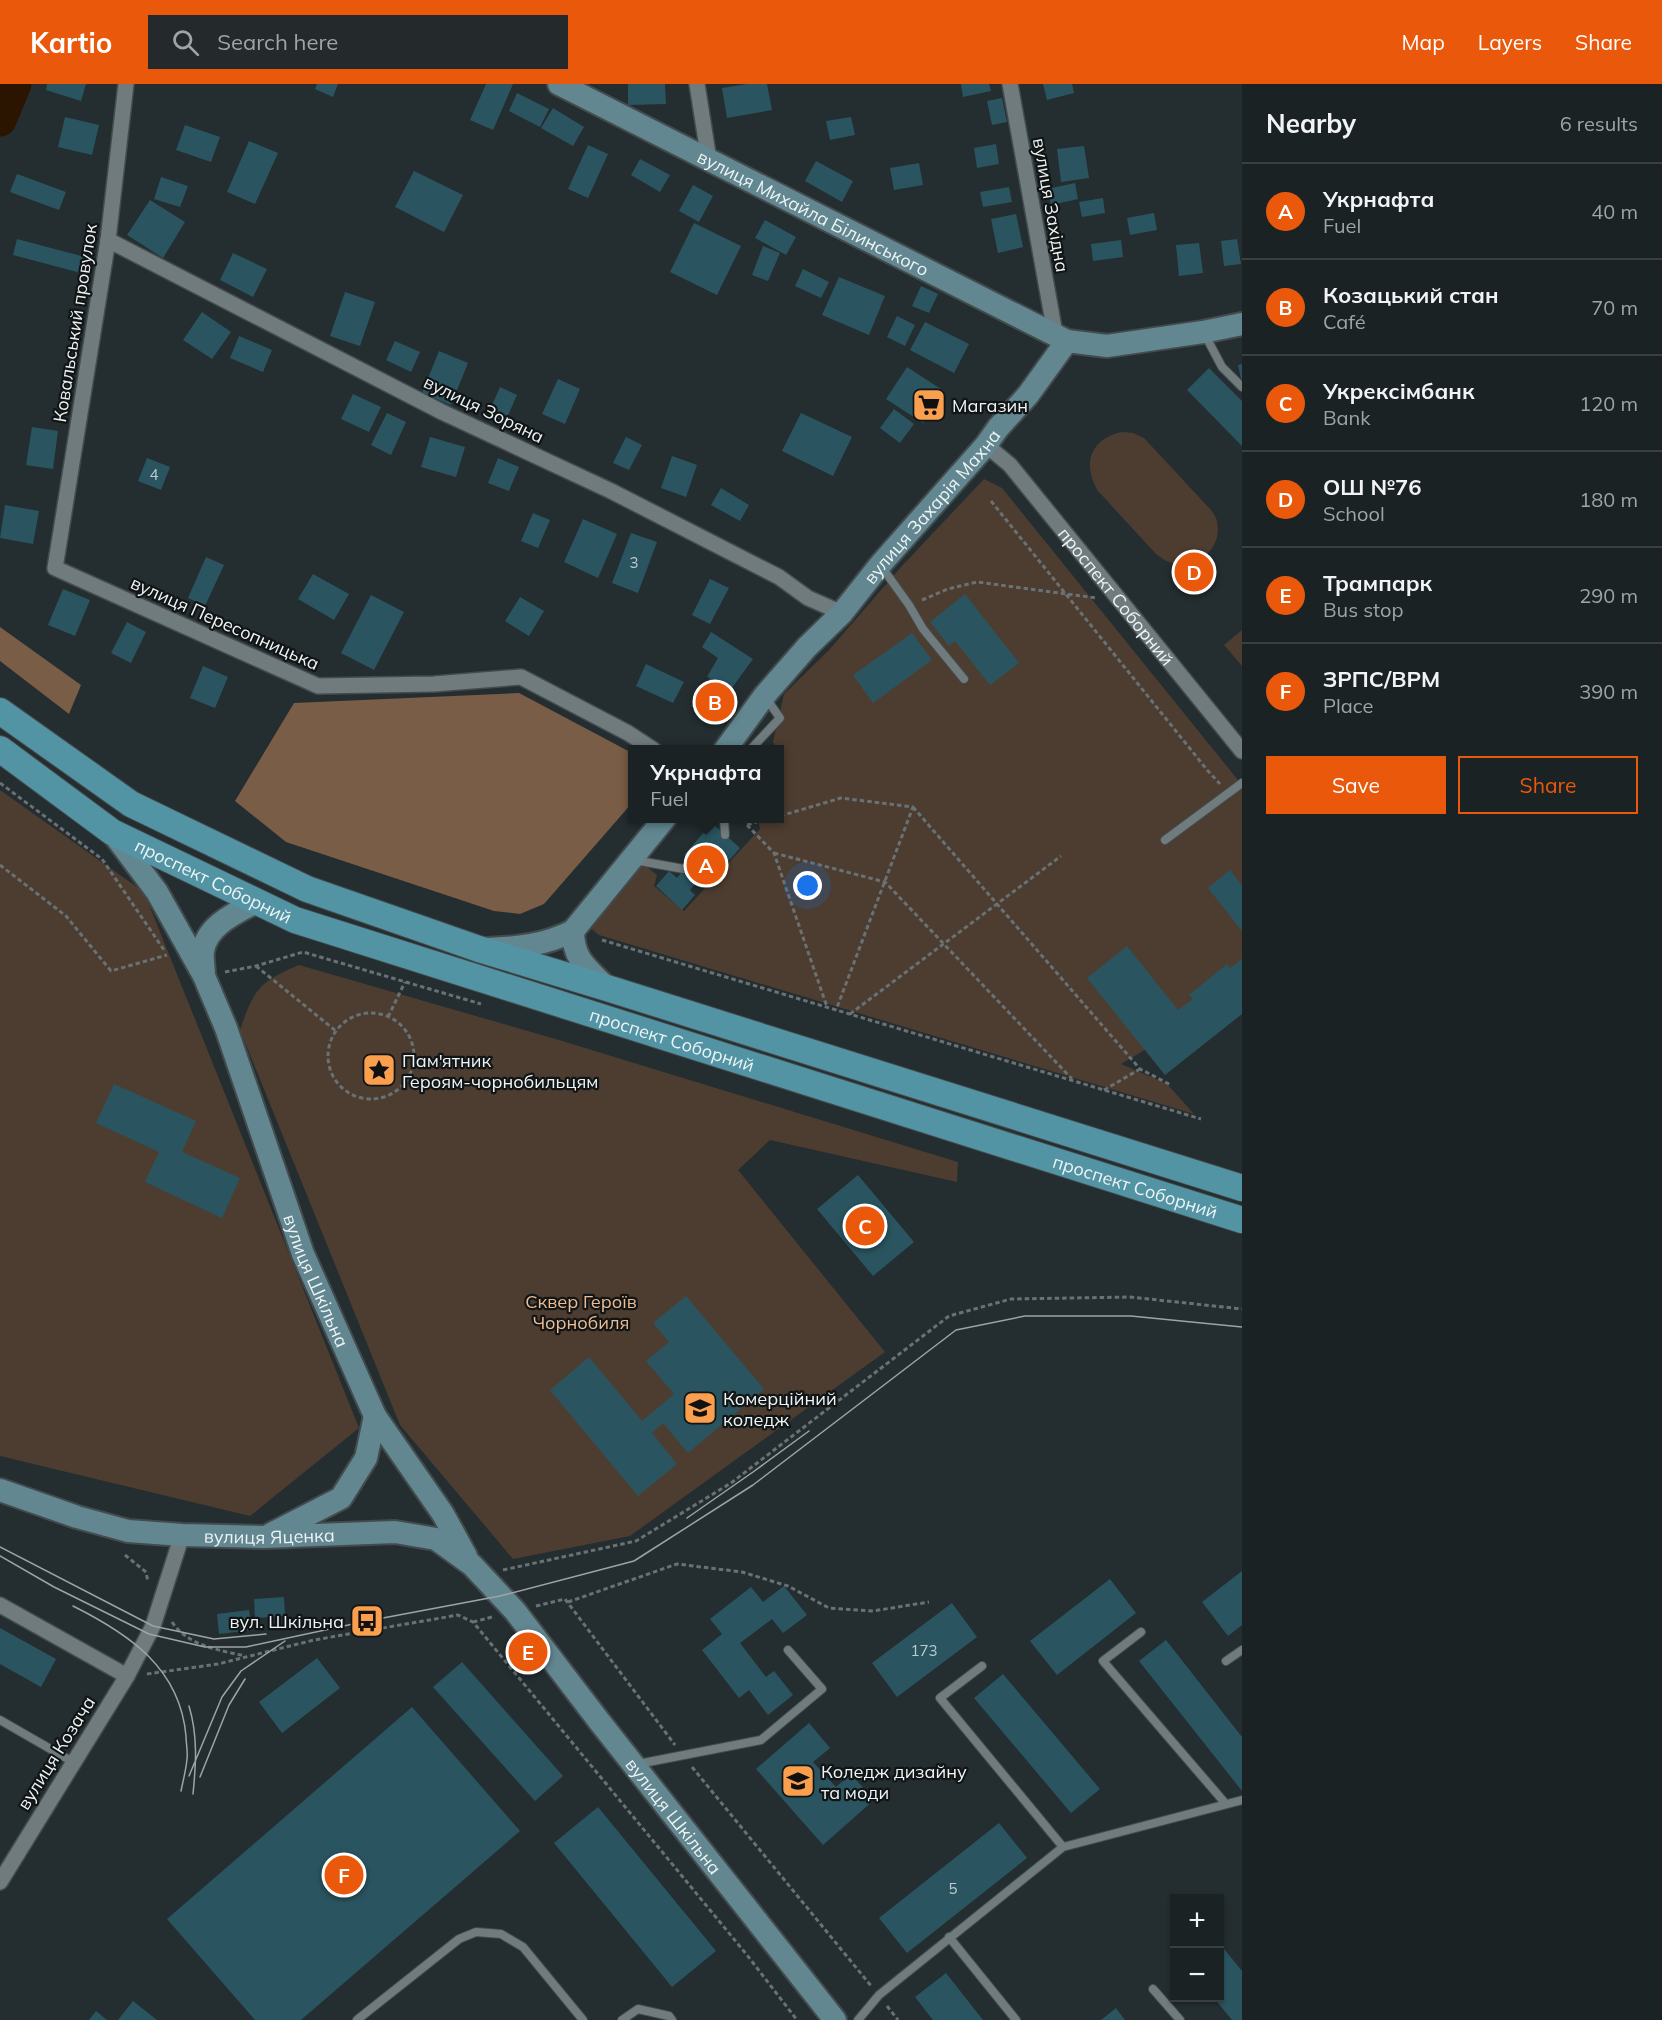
<!DOCTYPE html>
<html lang="en">
<head>
<meta charset="utf-8">
<style>
  body { margin:0; font-family:Mulish,sans-serif; background:#242a2c; color:#f1f3f6 }
  .controls { position:absolute; right:18px; bottom:18px; display:grid; overflow:hidden; border-radius:0px; box-shadow:0 2px 4px #0004 }
  .controls button { width:54px; height:54px; display:grid; place-items:center; padding:0; border:0; border-bottom:2px solid #393f41; background:#1b2224; color:#f1f3f6; font:30px sans-serif }
  .you { position:absolute; left:808px; top:802px; width:21px; height:21px; margin:-15px; border:4px solid #fff; border-radius:50%; background:#1a73e8; box-shadow:0 0 0 9px #1a73e833 }
  .badge { display:grid; place-items:center; width:39px; height:39px; border-radius:50%; background:#ea580c; color:#fff; font-size:20px; font-weight:700 }
  .pin { position:absolute; translate:-50% -50%; border:3px solid #fff; box-shadow:0 2px 6px #0006 }
  .popup { position:absolute; left:628px; top:661px; width:156px; height:78px; box-sizing:border-box; display:grid; place-content:center; border-radius:0px; background:#1b2224; filter:drop-shadow(0 2px 4px #0005); font-size:20px; white-space:nowrap; color:#a0a4a6 }
  .popup b { font-size:22px; color:#f1f3f6 }
  .popup::after { content:''; position:absolute; left:50%; top:100%; margin-left:-12px; border:12px solid transparent; border-top-color:#1b2224 }
  .list { margin:0; padding:0; list-style:none }
  h2 { display:flex; justify-content:space-between; align-items:center; height:78px; margin:0; padding:0 24px; font-size:26px }
  h2 small { font-size:20px; font-weight:400; color:#a0a4a6 }
  .list li { display:grid; grid-template-columns:39px 1fr auto; gap:18px; align-items:center; box-sizing:border-box; height:96px; padding:0 24px; border-top:2px solid #393f41 }
  .list b { display:block; font-size:22px; white-space:nowrap }
  .list p { margin:0; font-size:20px; white-space:nowrap; color:#a0a4a6 }
  .list em { font-size:20px; font-style:normal; color:#a0a4a6 }
  .actions { display:flex; gap:12px; padding:18px 24px }
  .actions a { flex:1; padding:14px 0; border:2px solid #ea580c; border-radius:0px; text-align:center; font-size:21px; color:#ea580c }
  .actions .main { background:#ea580c; color:#fff }
  .icon { flex:none; width:33px; height:33px; fill:none; stroke:currentColor; stroke-width:2; stroke-linecap:round; stroke-linejoin:round }
  .map { position:relative; flex:none; width:1242px; height:1936px; overflow:hidden }
  header { display:flex; align-items:center; gap:36px; box-sizing:border-box; height:84px; padding:0 30px; background:#ea580c; color:#fff }
  header strong { font-size:28px }
  nav { display:flex; gap:33px; margin-inline-start:auto; font-size:21px }
  .search { width:420px; height:54px; background:#242a2c; display:flex; align-items:center; gap:15px; box-sizing:border-box; padding:0 21px; border-radius:0px; color:#a0a4a6; font-size:22px }
  main { display:flex }
  aside { flex:1; background:#1b2224 }
  .map>svg:first-child { display:block }
</style>
</head>
<body>
<header>
<strong>Kartio</strong>
<div class="search"><svg class="icon" aria-label="search" viewBox="0 0 24 24"><circle cx="10" cy="10" r="6"/><path d="M15 15l6 6"/></svg>Search here</div>
<nav><a>Map</a><a>Layers</a><a>Share</a></nav>
</header>
<main>
<div class="map">
<svg width="1242" height="1936" viewBox="0 0 1242 1936">
  <rect width="100%" height="100%" fill="#242d30"/>
  <path fill="#4d3d30" d="M1122 348 1133 349 1144 354 1211 426C1213 429 1217 434 1217 438 1223 466 1195 487 1169 478 1165 477 1161 473 1157 471L1098 407C1082 380 1090 355 1122 348Z
    M984 395 1002 404 1242 701V908L1121 980 1167 1000 1194 1030 599 851 588 842 639 782 647 783 657 791 654 802 684 827 760 745 758 735 780 734V666L776 665 773 658 784 610 829 566 901 483Z
    M1242 546V582L1224 561Z
    M0 706 144 808 359 1344 250 1432 0 1372Z
    M299 881 559 956 958 1078 957 1098 770 1056 738 1086 885 1268 630 1452 513 1475 400 1341 240 946C254 905 259 898 299 881Z"/>
  <path fill="#7a5d46" d="M0 0H11L0 43Z
    M0 543 81 601 69 630 0 577Z
    M519 609 632 669V719L544 820 520 830 494 827 286 758 235 717 294 619Z"/>
  <g fill="none" stroke-linecap="round" stroke-linejoin="round">
    <path stroke="#2b1400" stroke-width="33" d="M0 36 15 0"/>
  </g>
  <path fill="#2a5560" d="M47 0H86L81 17 46 6Z
    M317 0H338L333 13 315 5Z
    M486 0H513L493 46 470 36Z
    M628 0H665L666 20 628 21Z
    M747 0H767L772 26 727 34 722 4Z
    M961 0H989L991 7 963 13Z
    M1043 0H1072L1074 9 1047 16Z
    M517 9 549 25 540 43 509 27Z
    M1002 14 1007 38 992 41 987 17Z
    M553 24 584 43 573 62 541 44Z
    M65 33 99 41 92 71 58 63Z
    M851 33 855 51 830 56 826 37Z
    M185 41 220 53 211 78 176 66Z
    M249 57 278 69 255 120 227 108Z
    M996 60 999 80 977 84 974 64Z
    M588 61 608 70 588 114 568 105Z
    M1084 62 1089 94 1061 98 1057 65Z
    M640 75 670 91 660 108 631 91Z
    M816 77 853 97 842 118 805 97Z
    M919 79 923 101 894 106 890 84Z
    M414 87 463 111 444 148 395 123Z
    M17 90 66 108 59 126 10 108Z
    M161 93 188 102 180 123 154 115Z
    M1075 99 1078 115 1051 121 1047 105Z
    M693 101 713 112 699 138 679 127Z
    M1009 103 1012 118 983 123 980 108Z
    M1103 114 1105 129 1082 133 1079 118Z
    M150 116 185 138 163 174 127 151Z
    M1154 129 1157 146 1130 151 1127 134Z
    M1016 130 1023 163 998 169 991 135Z
    M765 136 796 153 786 171 755 154Z
    M694 139 741 162 717 211 670 188Z
    M17 155 85 173 81 189 13 171Z
    M1237 155 1241 180 1224 182 1221 157Z
    M1121 156 1123 173 1093 177 1091 160Z
    M1199 159 1203 189 1179 192 1176 161Z
    M763 162 780 169 768 197 752 191Z
    M233 169 267 185 253 213 220 196Z
    M803 185 829 198 821 214 795 202Z
    M839 193 885 212 869 251 822 231Z
    M921 202 938 210 929 229 912 222Z
    M345 208 375 218 360 262 330 252Z
    M202 228 231 248 212 275 183 256Z
    M897 232 915 241 905 262 887 253Z
    M925 238 969 260 954 289 910 266Z
    M239 252 272 266 263 288 230 274Z
    M395 257 420 268 411 288 386 276Z
    M439 267 468 279 451 321 422 309Z
    M1242 280V295H1241L1238 281Z
    M907 283 944 307 923 339 886 315Z
    M1209 284 1242 317V362L1187 306Z
    M558 295 580 305 565 340 542 330Z
    M500 303 517 311 505 338 488 330Z
    M353 310 381 323 369 348 341 335Z
    M894 325 914 340 900 359 880 344Z
    M387 329 406 338 391 371 371 361Z
    M801 329 852 353 833 392 782 367Z
    M32 343 58 347 53 385 26 381Z
    M430 353 465 363 456 393 421 383Z
    M626 353 642 361 629 386 613 379Z
    M672 372 697 381 686 413 661 404Z
    M147 374 170 383 161 406 138 397Z
    M498 374 519 383 509 407 488 399Z
    M721 404 749 421 740 437 711 421Z
    M5 421 39 427 33 460 0 454Z
    M533 429 550 436 538 464 521 457Z
    M583 435 617 450 598 494 564 478Z
    M631 449 657 458 638 509 612 499Z
    M206 473 224 481 205 522 188 514Z
    M313 490 349 510 334 536 298 515Z
    M710 495 729 504 710 540 692 531Z
    M63 505 90 516 75 552 48 541Z
    M965 510 1019 579 990 601 955 557 949 562 930 538Z
    M371 511 404 528 374 586 341 569Z
    M520 513 544 527 529 552 505 537Z
    M127 538 146 548 131 579 111 569Z
    M711 548 753 575 710 634 691 622 710 594 707 593 718 574 702 563Z
    M912 549 932 576 873 619 853 591Z
    M646 580 684 598 673 619 636 602Z
    M203 582 228 593 215 624 190 614Z
    M712 739 740 764 712 796 704 790 690 806 695 811 682 826 656 802 669 787 677 794 691 777 684 771Z
    M1230 786 1242 802V847L1208 804Z
    M1127 862 1178 926 1193 915 1189 911 1227 880 1230 884 1242 875V930L1165 991 1087 894Z
    M114 1000 196 1037 182 1068 240 1094 222 1134 145 1098 159 1068 96 1039Z
    M858 1091 914 1158 873 1192 817 1125Z
    M686 1212 764 1305 688 1369 663 1339 652 1349 677 1380 638 1412 550 1306 589 1273 642 1337 674 1310 646 1277 669 1258 653 1239Z
    M1242 1487V1541L1228 1552 1202 1518Z
    M1110 1495 1136 1529 1057 1591 1030 1557Z
    M784 1502 807 1531 783 1549 772 1535 740 1559 766 1593 774 1587 793 1611 768 1631 749 1606 739 1614 702 1566 722 1550 710 1535 751 1503 763 1518Z
    M284 1513 285 1532 255 1534 254 1515Z
    M952 1519 977 1553 897 1613 872 1579Z
    M249 1526 252 1546 219 1550 217 1530Z
    M0 1544 56 1575 41 1603 0 1580Z
    M1166 1556 1242 1653V1707L1139 1577Z
    M317 1574 340 1604 282 1649 259 1618Z
    M462 1578 563 1692 535 1717 433 1603Z
    M1003 1590 1100 1705 1071 1729 974 1614Z
    M412 1623 520 1747 301 1936H255L167 1835Z
    M809 1639 830 1664 813 1678 836 1703 851 1690 874 1716 823 1761 756 1685Z
    M598 1723 716 1867 672 1903 554 1759Z
    M999 1739 1027 1774 907 1869 879 1834Z
    M1220 1860 1242 1887V1936H1232L1214 1914H1220Z
    M946 1889 983 1936H933L915 1913Z
    M133 1917 157 1936H118Z
    M1116 1924 1125 1936H1101Z
    M96 1927 107 1936H89Z"/>
  <g fill="none" stroke-linecap="round" stroke-linejoin="round">
    <defs>
      <path id="lane" d="M1204 249 1222 283 1242 303
        M881 482 909 521 923 545 964 595
        M750 666 780 634 766 614
        M724 734 725 751
        M1165 756 1242 699
        M634 776 684 785
        M1141 1548 1103 1577 1225 1719
        M1226 1577 1242 1566
        M982 1582 940 1614 1063 1763
        M0 1636 73 1678
        M638 1680 761 1656 822 1605 788 1566
        M949 1853 1016 1936
        M1153 1905 1180 1936
        M357 1936 459 1855 476 1848 501 1850 523 1863 583 1936
        M622 1936 638 1925 669 1932 672 1936
        M858 1936 879 1911 1063 1763 1242 1716"/>
      <g id="street">
        <path d="M126 0 108 156 55 484 318 602 434 600 521 593 628 649 654 666"/>
        <path d="M697 0 709 76"/>
        <path d="M1010 0 1055 249"/>
        <path d="M108 156 442 328 611 407 779 493 808 514 842 529"/>
        <path id="s1" d="M986 361 1010 381 1242 667"/>
        <path d="M0 1521 127 1592"/>
        <path d="M0 1798 127 1592 153 1542 182 1451"/>
      </g>
      <g id="secondary">
        <path id="s2" d="M559 0 1067 257"/>
        <path id="s3" d="M725 666 765 611 807 563 842 529 880 481 986 361 998 344 1028 311 1067 257 1107 262 1203 248 1242 240"/>
        <path id="s4" d="M112 748 157 808 204 892 226 944 303 1170 375 1332 443 1430 466 1472"/>
        <path d="M573 847C573 876 588 885 607 904"/>
        <path d="M487 865C517 864 545 861 573 847L665 734"/>
        <path d="M204 891C204 884 202 874 203 867 207 841 236 829 256 818"/>
        <path id="s5" d="M0 1406 77 1433 128 1447 182 1451 264 1453 395 1448 436 1455 472 1481 515 1527 599 1637 835 1936"/>
        <path d="M271 1450 341 1414 366 1374 375 1332"/>
      </g>
      <g id="primary">
        <path d="M0 627 131 720 307 805 479 865 607 904 1242 1104"/>
        <path id="s6" d="M0 665 112 748 295 836 1242 1136"/>
      </g>
    </defs>
    <use href="#lane" stroke="#434b4d" stroke-width="10"/>
    <use href="#street" stroke="#434b4d" stroke-width="18"/>
    <use href="#secondary" stroke="#434b4d" stroke-width="26"/>
    <use href="#primary" stroke="#434b4d" stroke-width="28"/>
    <path stroke="#697174" stroke-width="3" stroke-dasharray="4.5 3" stroke-linecap="butt" d="M991 417 1208 687 1220 700
      M922 516 948 505 977 498 1097 514
      M0 699 102 775 164 866
      M913 723 1140 985 1171 1001
      M780 732 841 714 913 723 836 926
      M745 734 747 741 769 734
      M747 741 774 769 827 923
      M774 769 885 798 1072 995
      M0 781 66 832 111 887 167 871
      M602 856 1201 1035
      M256 882 336 947
      M225 888 256 882 303 868 481 920
      M328 972a43 43 0 1 1 86 0a43 43 0 1 1-86 0Z
      M850 930 1061 772
      M388 933 405 898
      M1104 1006 1140 985
      M125 1471 146 1488 148 1498
      M503 1486 636 1457 731 1399 949 1232 1011 1215 1130 1213 1242 1225
      M568 1518 677 1480 742 1488 788 1502 829 1524 873 1527 929 1518
      M536 1522 565 1515 675 1661
      M172 1538C188 1562 219 1566 245 1572
      M473 1538 492 1533
      M147 1590 218 1580 314 1556 458 1531 473 1538 747 1871 797 1936
      M692 1683 872 1903
      M887 1922 898 1936"/>
    <use href="#lane" stroke="#707b7e" stroke-width="8"/>
    <use href="#street" stroke="#707b7e" stroke-width="15"/>
    <use href="#secondary" stroke="#628791" stroke-width="22"/>
    <use href="#primary" stroke="#5394a4" stroke-width="26"/>
    <path stroke="#9da4a7" stroke-width="1.5" d="M687 1434 753 1388 809 1347
      M0 1463 153 1542 214 1555 266 1550
      M0 1472 54 1503 149 1550 205 1563H246L367 1537 500 1512 634 1477 753 1401 956 1246 1025 1232H1131L1242 1243
      M73 1522C129 1550 180 1584 186 1652 186 1659 188 1668 187 1675 186 1686 183 1697 181 1707
      M189 1622C198 1652 196 1680 193 1710
      M189 1692 222 1613 241 1587 285 1557
      M200 1693 229 1621 245 1595"/>
  </g>
  <defs>
    <symbol id="supermarket-square" viewBox="-11 -11 22 22"><rect x="-9" y="-9" width="18" height="18" rx="4" fill="#fa9f4e" stroke="#111516"/><path d="M-6-5.5h2.5l.6 2H6L4.5 2H-2.5L-4.4-4H-6ZM-1.5 3.2a1.3 1.3 0 1 0 .1 0ZM3 3.2a1.3 1.3 0 1 0 .1 0Z" fill="#111"/></symbol>
    <symbol id="sight-square" viewBox="-11 -11 22 22"><rect x="-9" y="-9" width="18" height="18" rx="4" fill="#fa9f4e" stroke="#111516"/><path d="M0-6L1.8-2.2L6-1.7L2.9 1.2L3.7 5.4L0 3.3L-3.7 5.4L-2.9 1.2L-6-1.7L-1.8-2.2Z" fill="#111"/></symbol>
    <symbol id="university-square" viewBox="-11 -11 22 22"><rect x="-9" y="-9" width="18" height="18" rx="4" fill="#fa9f4e" stroke="#111516"/><path d="M0-5L7-2L0 1L-7-2ZM-4 1L0 2.5L4 1V4Q0 6-4 4Z" fill="#111"/></symbol>
    <symbol id="bus-square" viewBox="-11 -11 22 22"><rect x="-9" y="-9" width="18" height="18" rx="4" fill="#fa9f4e" stroke="#111516"/><path d="M-5-6H5V4H4V6H2V4H-2V6H-4V4H-5ZM-3.5-4V0h7V-4ZM-3.5 1.2v1.5H-2V1.2ZM2 1.2v1.5H3.5V1.2Z" fill="#111"/></symbol>
  </defs>
  <g fill-rule="evenodd">
    <use href="#supermarket-square" x="910" y="302" width="38" height="38"/>
    <use href="#sight-square" x="360" y="967" width="38" height="38"/>
    <use href="#university-square" x="681" y="1305" width="38" height="38"/>
    <use href="#bus-square" x="348" y="1518" width="38" height="38"/>
    <use href="#university-square" x="779" y="1678" width="38" height="38"/>
  </g>
  <g text-anchor="middle" dominant-baseline="central" stroke-width="4.5" stroke-linejoin="round" paint-order="stroke">
    <g font-size="15" fill="#bdccd0">
      <text x="154" y="390">4</text>
      <text x="634" y="478">3</text>
      <text x="924" y="1566">173</text>
      <text x="953" y="1804">5</text>
    </g>
    <g font-size="18" fill="#eef4f6" stroke="#111516">
      <text transform="translate(1051 121) rotate(80)">вулиця Західна</text>
      <text stroke="none"><textPath href="#s2" startOffset="285">вулиця Михайла Білинського</textPath></text>
      <text transform="translate(75 239) rotate(-81)">Ковальський провулок</text>
      <text transform="translate(484 325) rotate(26)">вулиця Зоряна</text>
      <text stroke="none"><textPath href="#s3" startOffset="320">вулиця Захарія Махна</textPath></text>
      <text stroke="none"><textPath href="#s1" startOffset="200">проспект Соборний</textPath></text>
      <text transform="translate(225 539) rotate(24)">вулиця Пересопницька</text>
      <text stroke="none"><textPath href="#s6" startOffset="252">проспект Соборний</textPath></text>
      <text stroke="none"><textPath href="#s6" startOffset="738">проспект Соборний</textPath></text>
      <text stroke="none"><textPath href="#s6" startOffset="1224">проспект Соборний</textPath></text>
      <text stroke="none"><textPath href="#s4" startOffset="496">вулиця Шкільна</textPath></text>
      <text stroke="none"><textPath href="#s5" startOffset="276">вулиця Яценка</textPath></text>
      <text transform="translate(56 1669) rotate(-58)">вулиця Козача</text>
      <text stroke="none"><textPath href="#s5" startOffset="810">вулиця Шкільна</textPath></text>
    </g>
    <g font-size="18" fill="#eef4f6" stroke="#111516" text-anchor="start">
      <text x="952" y="321">Магазин</text>
      <text x="402" y="976">Пам'ятник<tspan x="402" dy="21">Героям-чорнобильцям</tspan></text>
      <text x="723" y="1314">Комерційний<tspan x="723" dy="21">коледж</tspan></text>
      <text x="344" y="1537" text-anchor="end">вул. Шкільна</text>
      <text x="821" y="1687">Коледж дизайну<tspan x="821" dy="21">та моди</tspan></text>
    </g>
    <g font-size="18" fill="#efbc92" stroke="#111516">
      <text x="581" y="1217">Сквер Героїв<tspan x="581" dy="21">Чорнобиля</tspan></text>
    </g>
  </g>
</svg>
<div class="controls">
<button>+</button>
<button>−</button>
</div>
<div class="you"></div>
<div class="pin badge" style="left:706px;top:781px">A</div>
<div class="popup"><b>Укрнафта</b>Fuel</div>
<div class="pin badge" style="left:715px;top:618px">B</div>
<div class="pin badge" style="left:865px;top:1142px">C</div>
<div class="pin badge" style="left:1194px;top:488px">D</div>
<div class="pin badge" style="left:528px;top:1568px">E</div>
<div class="pin badge" style="left:344px;top:1791px">F</div>
</div>
<aside>
<h2>Nearby<small>6 results</small></h2>
<ul class="list">
<li><span class="badge">A</span><div><b>Укрнафта</b><p>Fuel</p></div><em>40 m</em></li>
<li><span class="badge">B</span><div><b>Козацький стан</b><p>Café</p></div><em>70 m</em></li>
<li><span class="badge">C</span><div><b>Укрексімбанк</b><p>Bank</p></div><em>120 m</em></li>
<li><span class="badge">D</span><div><b>ОШ №76</b><p>School</p></div><em>180 m</em></li>
<li><span class="badge">E</span><div><b>Трампарк</b><p>Bus stop</p></div><em>290 m</em></li>
<li><span class="badge">F</span><div><b>ЗРПС/ВРМ</b><p>Place</p></div><em>390 m</em></li>
</ul>
<div class="actions"><a class="main">Save</a><a>Share</a></div>
</aside>
</main>
</body>
</html>
